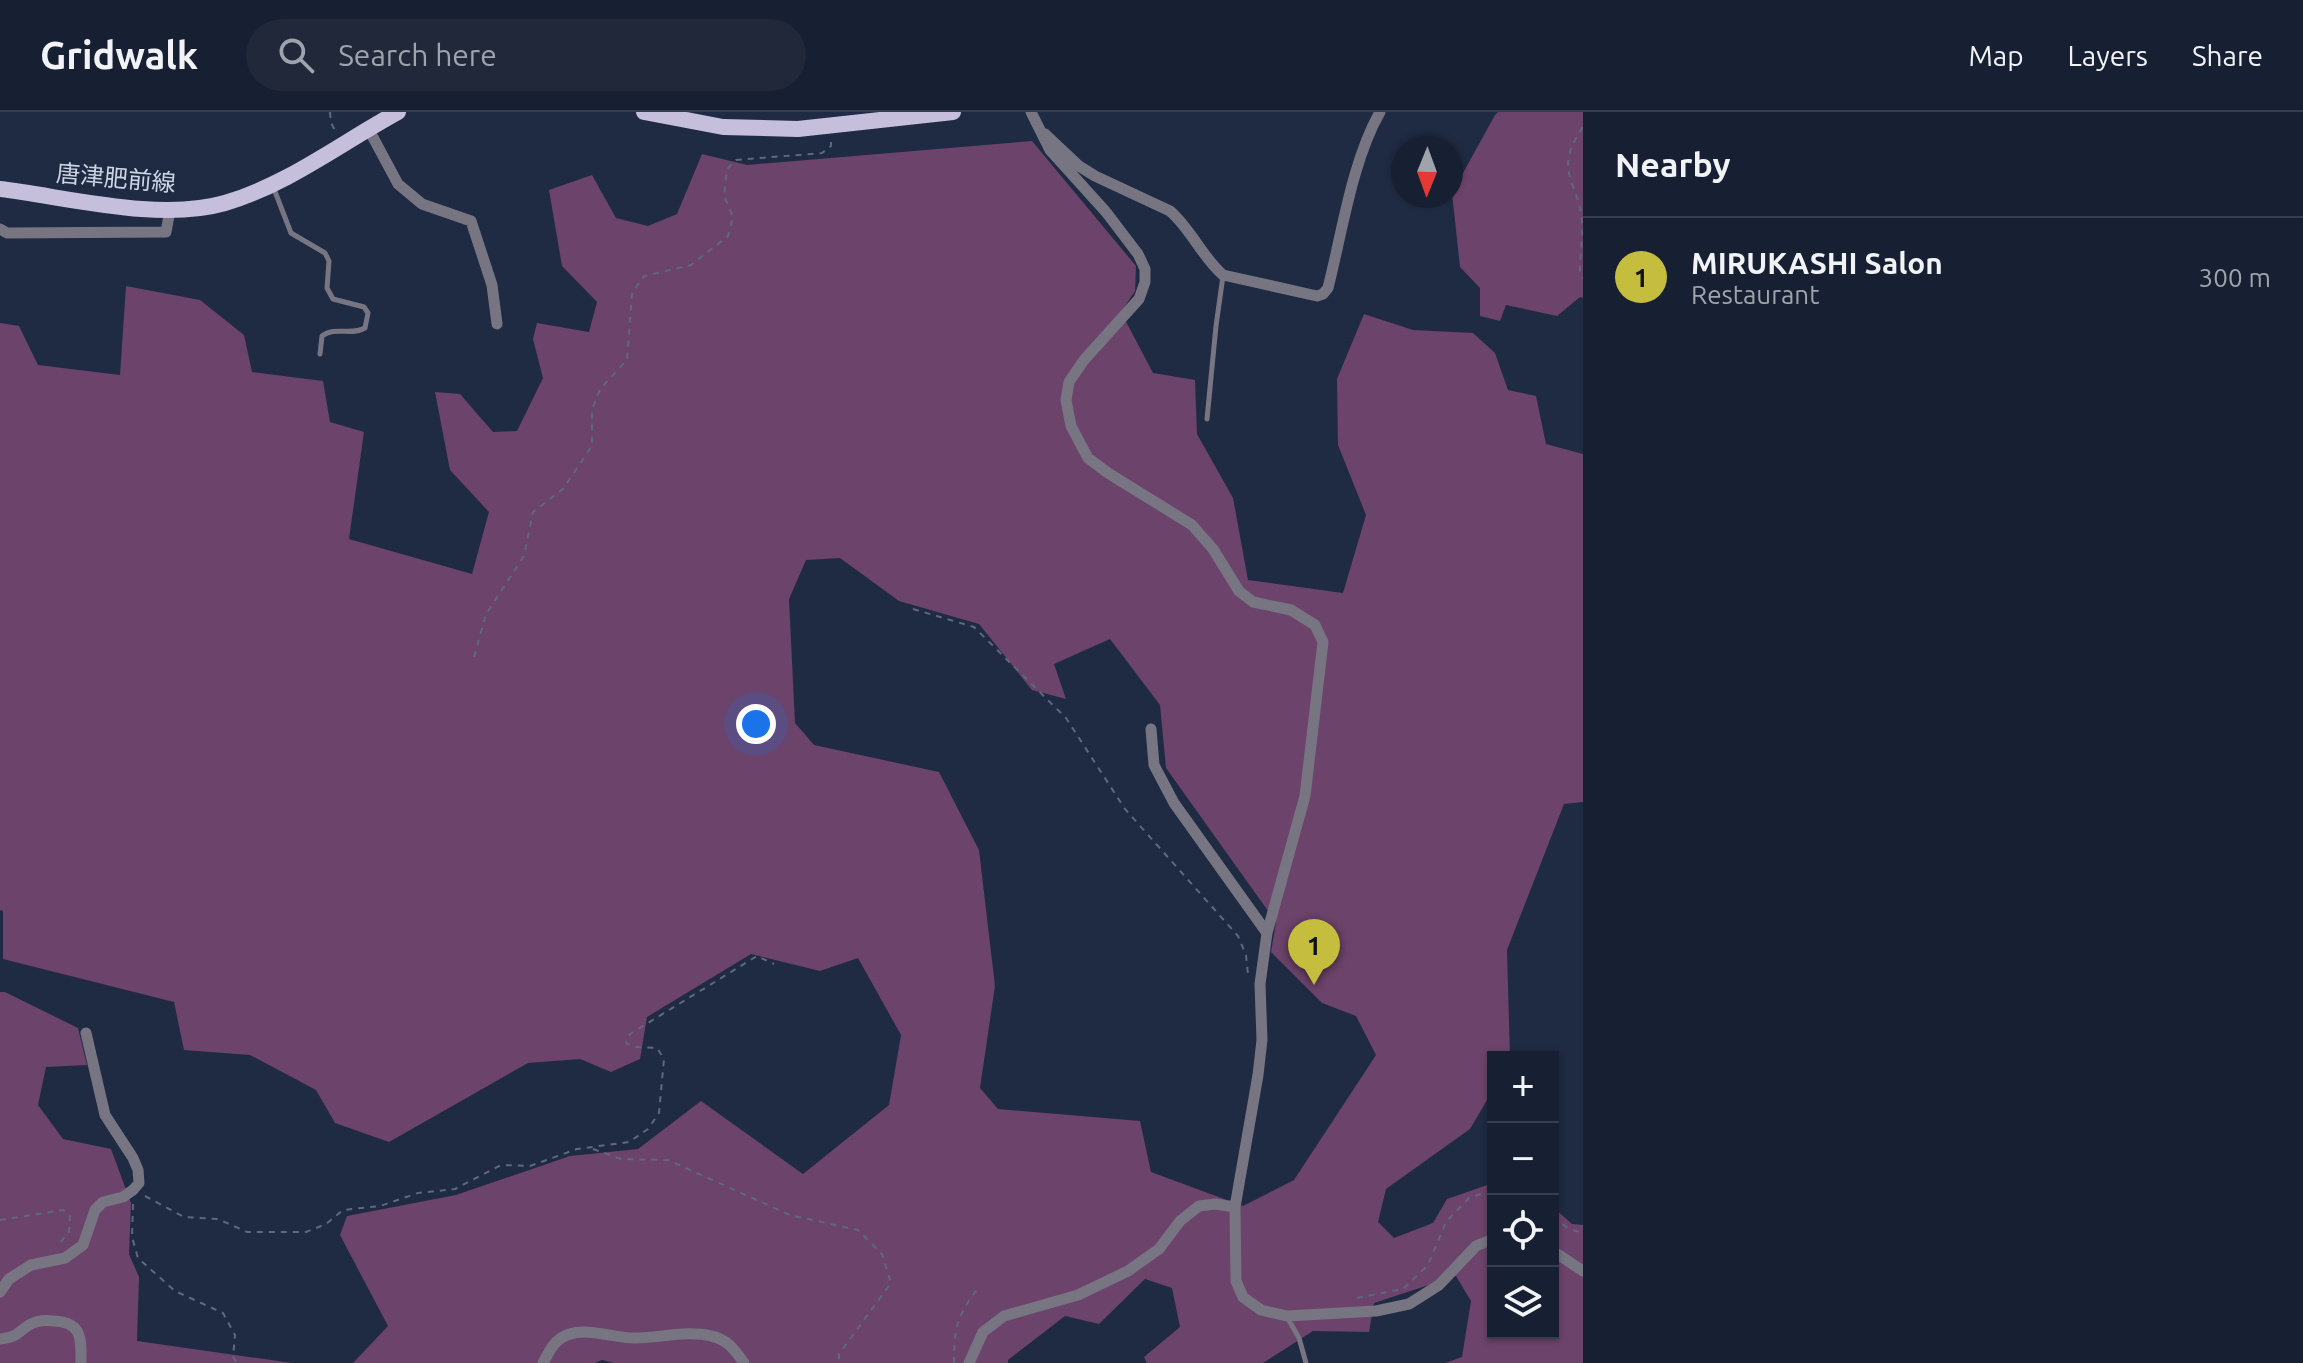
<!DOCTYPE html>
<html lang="en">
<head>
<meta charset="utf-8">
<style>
  body { margin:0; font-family:Ubuntu,"Noto Sans JP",sans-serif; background:#20283a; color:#f1f3f6 }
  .controls { position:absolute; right:24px; bottom:24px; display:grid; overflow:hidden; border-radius:0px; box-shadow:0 2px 6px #0004 }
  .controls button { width:72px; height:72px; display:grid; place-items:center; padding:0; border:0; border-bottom:2px solid #363e4d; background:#172032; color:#f1f3f6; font:40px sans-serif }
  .compass { position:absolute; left:1391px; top:24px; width:72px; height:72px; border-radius:50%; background:#172032; box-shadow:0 2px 6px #0004; rotate:181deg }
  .you { position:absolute; left:756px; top:612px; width:28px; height:28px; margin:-20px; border:6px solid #fff; border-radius:50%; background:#1a73e8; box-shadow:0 0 0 12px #1a73e833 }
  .badge { display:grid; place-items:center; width:52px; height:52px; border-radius:50%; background:#c4bd3e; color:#111; font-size:26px; font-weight:700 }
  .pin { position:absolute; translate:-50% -66px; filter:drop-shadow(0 2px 4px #0008) }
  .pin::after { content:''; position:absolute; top:42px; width:28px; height:24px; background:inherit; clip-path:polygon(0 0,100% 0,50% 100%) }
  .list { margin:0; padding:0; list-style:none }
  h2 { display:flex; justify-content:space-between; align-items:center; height:104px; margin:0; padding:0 32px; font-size:34px }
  h2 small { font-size:26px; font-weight:400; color:#9ea3ac }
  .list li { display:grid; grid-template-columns:52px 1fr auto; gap:24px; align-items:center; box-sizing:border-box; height:120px; padding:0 32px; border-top:2px solid #363e4d }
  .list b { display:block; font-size:30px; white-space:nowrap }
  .list p { margin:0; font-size:26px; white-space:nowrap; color:#9ea3ac }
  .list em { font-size:26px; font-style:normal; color:#9ea3ac }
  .icon { flex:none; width:44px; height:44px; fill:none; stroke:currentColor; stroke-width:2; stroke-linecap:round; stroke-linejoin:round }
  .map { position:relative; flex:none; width:1583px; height:1251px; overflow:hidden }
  header { display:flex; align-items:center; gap:48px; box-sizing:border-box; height:112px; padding:0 40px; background:#172032; border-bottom:2px solid #363e4d }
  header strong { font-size:38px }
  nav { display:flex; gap:44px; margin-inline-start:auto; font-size:28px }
  .search { width:560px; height:72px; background:#20283a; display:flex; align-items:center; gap:20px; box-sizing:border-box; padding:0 28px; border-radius:44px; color:#9ea3ac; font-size:30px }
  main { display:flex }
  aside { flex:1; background:#172032 }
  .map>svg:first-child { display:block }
</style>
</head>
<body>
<header>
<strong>Gridwalk</strong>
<div class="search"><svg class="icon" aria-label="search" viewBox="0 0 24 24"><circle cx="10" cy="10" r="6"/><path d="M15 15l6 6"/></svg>Search here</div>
<nav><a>Map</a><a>Layers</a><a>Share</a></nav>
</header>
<main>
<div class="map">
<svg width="1583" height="1251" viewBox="0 0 1583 1251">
  <rect width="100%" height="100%" fill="#1f2a43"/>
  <path fill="#6c436a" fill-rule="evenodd" d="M1498 0H1583V186L1580 185 1557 204 1506 193 1500 209 1480 204V176L1460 155 1452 81 1495 3Z
    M1032 29 1136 154 1135 179 1121 200 1153 261 1195 268 1197 322 1233 386 1248 468 1343 481 1366 403 1338 333 1337 267 1364 202 1413 218 1473 221 1495 241 1508 278 1536 284 1546 332 1583 342V690L1564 692 1507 838 1510 945H1493V978L1470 1017 1386 1077 1378 1110 1394 1126 1433 1111 1447 1087 1493 1071V1221H1553V1095L1572 1112 1583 1113V1251H1445L1462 1245 1471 1189 1456 1164 1374 1191 1369 1220 1313 1219 1263 1251H1147L1144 1245 1180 1215 1172 1176 1145 1167 1099 1212 1065 1204 1008 1248V1251H614L602 1248 594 1251H353L388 1214 340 1123 347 1104 456 1083 570 1044 638 1037 701 989 803 1062 889 993 901 923 858 846 820 859 751 842 647 905 640 947 611 960 580 947 528 951 389 1030 335 1011 316 978 250 943 184 938 174 890 3 847V799L0 798V211L19 214 38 253 120 263 126 174 200 188 244 223 252 260 323 269 330 310 364 320 349 427 472 462 489 400 450 358 435 280 460 282 493 320 517 319 543 266 533 227 537 211 589 220 597 190 562 154 549 78 592 63 616 106 648 114 677 102 702 42 747 53ZM840 446 899 489 979 512 1032 578 1066 587 1054 552 1110 527 1160 593 1166 656 1276 810 1271 840 1322 891 1356 904 1376 943 1294 1068 1243 1094 1151 1060 1140 1009 998 997 980 976 995 874 979 738 939 660 814 633 795 611 789 487 806 448Z
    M0 880H5L78 916 87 953 46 955 38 993 63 1027 111 1037 131 1091 129 1142 139 1165 137 1229 292 1251H0Z"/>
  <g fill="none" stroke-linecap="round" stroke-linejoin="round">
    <path stroke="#5e687e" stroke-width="2" stroke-dasharray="6 6" stroke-linecap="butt" d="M330 0 331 11 336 20
      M1583 15C1552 60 1578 67 1582 109 1583 126 1580 143 1580 159L1583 166
      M913 497 974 515 1066 606 1125 697 1238 824 1246 843 1248 862
      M474 545 486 502 524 444 533 400 563 377 592 334V298L600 277 627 248 632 181 644 164 691 153 728 124 733 105 724 83 727 57 736 48 822 41 831 34V30
      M593 1037 621 1047 668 1048 790 1103 858 1118 882 1142 891 1171 839 1242V1251
      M145 1084 184 1105 218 1107 247 1120H306L326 1112 343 1098 380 1094 418 1081 455 1077 501 1053 530 1054 577 1037 629 1030 648 1017 659 1001 664 947 657 936 634 935 626 931 630 922 757 844 774 852
      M133 1092 132 1125 138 1146 175 1179 223 1201 235 1223 233 1245 237 1251
      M1553 1105 1569 1117 1583 1121
      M0 1108 63 1098 70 1104 69 1120 58 1133
      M1357 1186 1403 1177 1428 1153 1446 1110 1469 1086 1493 1078
      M954 1251C954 1216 957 1203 979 1175"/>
    <path stroke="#787583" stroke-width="5" d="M274 77 291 121 325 141 329 149 327 176 333 187 364 195 368 201 365 216C351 224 335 214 322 224L320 242
      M1207 307 1216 214 1223 164
      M1287 1205 1299 1226 1306 1251"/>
    <path stroke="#787583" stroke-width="11" d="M1031 0 1050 38 1106 100 1138 142 1145 157V170L1139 187 1084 248 1069 270 1066 288 1071 314 1088 346 1108 361 1192 413 1213 437 1239 479 1253 490 1291 498 1315 513 1323 530 1305 684 1267 821 1260 872 1262 928 1258 963 1235 1095 1236 1169 1243 1185 1261 1198 1287 1204 1376 1199 1409 1192 1439 1173 1476 1134 1493 1127
      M368 16 398 72 422 92 471 109 492 173 497 212
      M1045 22 1079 54 1095 64 1170 99C1191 117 1202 145 1223 163L1317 184 1323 182 1328 176C1342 121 1352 49 1380 0
      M0 117 7 121 166 120 170 98
      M1151 617 1154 653 1174 691 1267 821
      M1553 1139 1583 1159
      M0 1180 9 1167 31 1153 65 1146 83 1133 95 1098 103 1090 123 1085 133 1078 139 1071 138 1058 133 1046 105 1003 86 921
      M0 1227C19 1224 14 1223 29 1213 36 1209 46 1208 54 1209 83 1210 81 1228 81 1251
      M543 1251C549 1240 554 1228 567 1223 588 1215 613 1226 635 1226 660 1226 687 1218 711 1224 727 1227 735 1238 744 1251
      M969 1251 983 1220 1004 1204 1078 1183 1128 1159 1159 1137 1180 1109 1199 1094 1215 1092 1235 1095"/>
    <path stroke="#c6bfdc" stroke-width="16" d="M644 0 723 15 798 17 953 0
      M0 77C67 85 159 110 225 91 287 73 341 31 398 0"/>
  </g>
  <g text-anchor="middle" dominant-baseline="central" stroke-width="6" stroke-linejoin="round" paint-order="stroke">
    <g font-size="24" fill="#cdd5e5" stroke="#1f2a43">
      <text transform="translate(116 66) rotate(5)">唐津肥前線</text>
    </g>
  </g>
</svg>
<div class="controls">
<button>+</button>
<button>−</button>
<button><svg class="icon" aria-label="locate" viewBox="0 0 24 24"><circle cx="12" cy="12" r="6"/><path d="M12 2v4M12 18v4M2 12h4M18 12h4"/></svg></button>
<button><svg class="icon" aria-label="layers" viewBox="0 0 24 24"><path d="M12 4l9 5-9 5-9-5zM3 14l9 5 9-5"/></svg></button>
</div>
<svg class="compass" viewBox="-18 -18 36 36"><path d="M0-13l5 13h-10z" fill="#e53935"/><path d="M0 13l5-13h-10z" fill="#9ea3ac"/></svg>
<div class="you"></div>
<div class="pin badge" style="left:1314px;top:873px">1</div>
</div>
<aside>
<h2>Nearby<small></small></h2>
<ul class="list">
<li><span class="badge">1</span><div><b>MIRUKASHI Salon</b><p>Restaurant</p></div><em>300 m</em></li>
</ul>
</aside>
</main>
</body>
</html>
